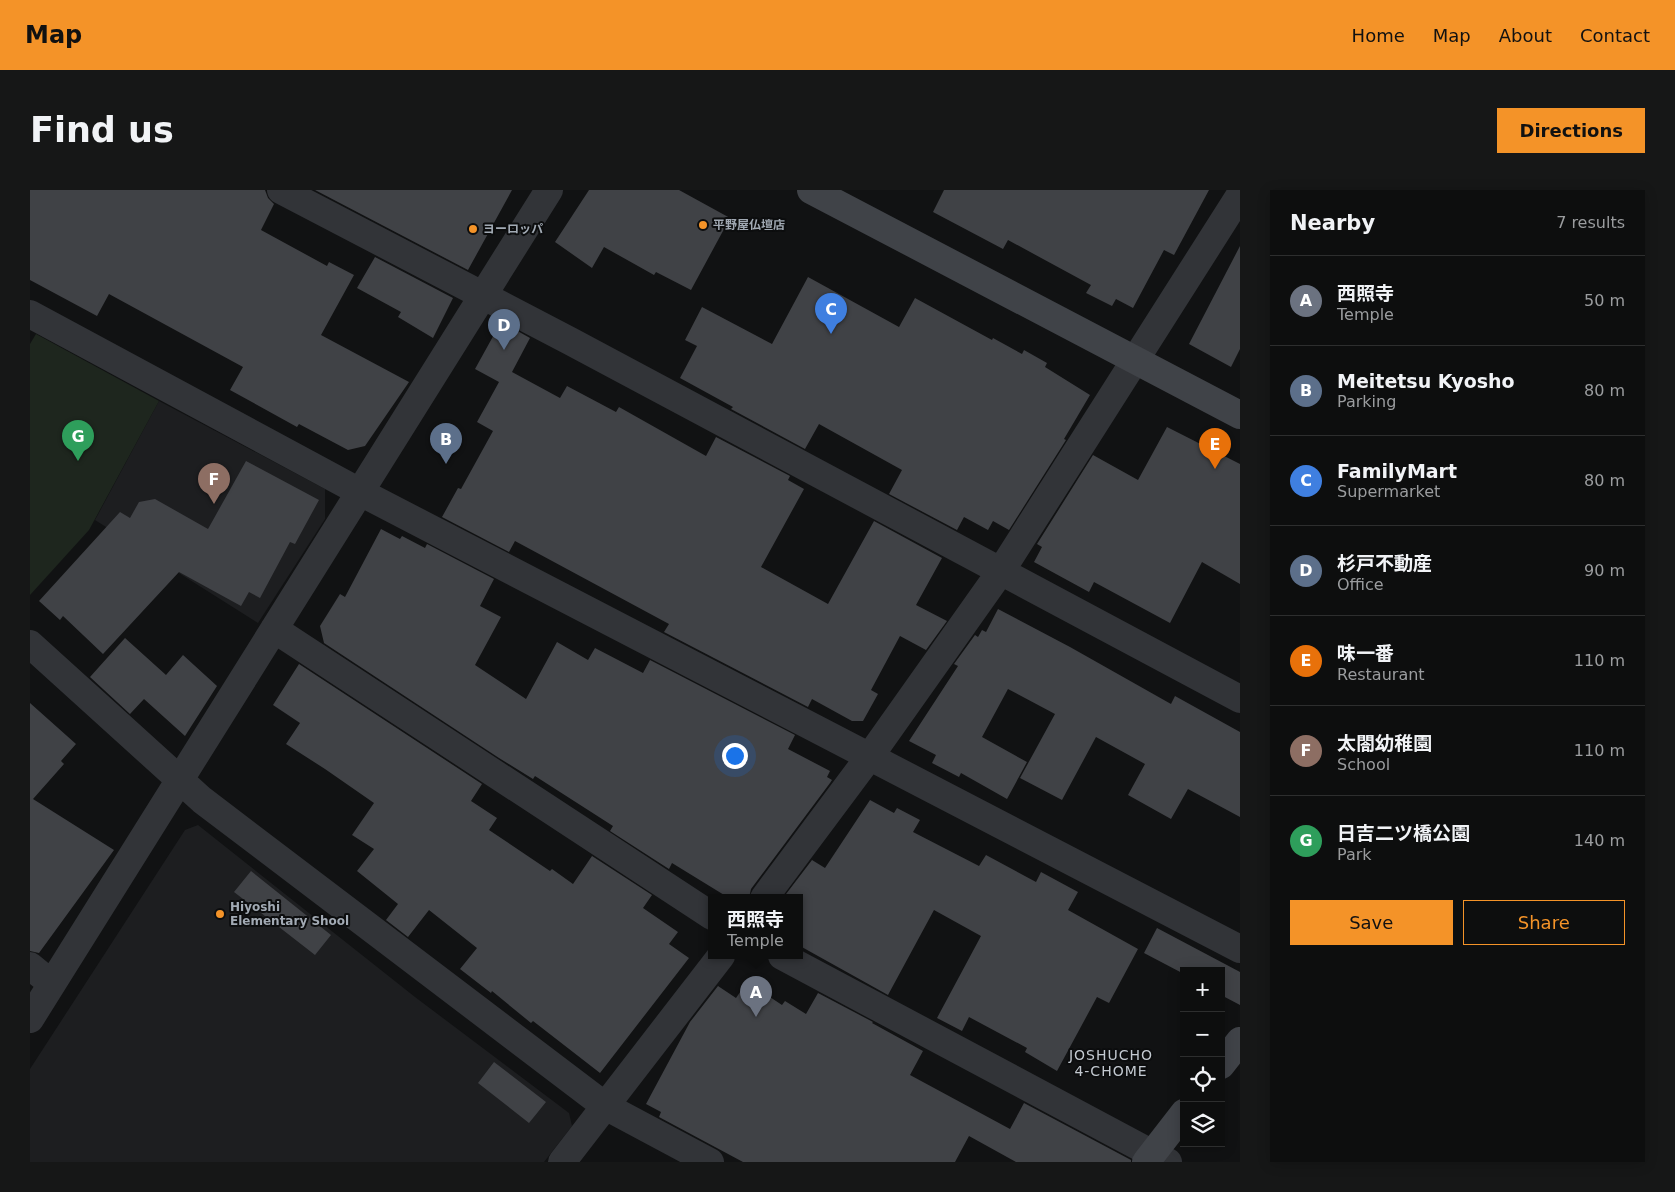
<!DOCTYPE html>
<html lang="en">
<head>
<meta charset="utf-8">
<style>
  body { margin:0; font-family:"DejaVu Sans","Noto Sans JP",sans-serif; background:#161717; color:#f1f3f6 }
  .controls { position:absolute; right:15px; bottom:15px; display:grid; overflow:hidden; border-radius:0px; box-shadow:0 2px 12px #0003 }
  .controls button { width:45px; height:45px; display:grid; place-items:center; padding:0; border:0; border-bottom:1px solid #2d2e2e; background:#0d0e0e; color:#f1f3f6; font:25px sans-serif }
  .you { position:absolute; left:704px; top:565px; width:18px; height:18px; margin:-12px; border:4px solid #fff; border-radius:50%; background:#1a73e8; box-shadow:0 0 0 8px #1a73e833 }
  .badge { display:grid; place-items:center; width:32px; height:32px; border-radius:50%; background:#f49328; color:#fff; font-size:16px; font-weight:700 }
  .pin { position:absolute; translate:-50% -41px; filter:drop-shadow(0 1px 2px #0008) }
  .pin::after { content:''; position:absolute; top:26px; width:18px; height:15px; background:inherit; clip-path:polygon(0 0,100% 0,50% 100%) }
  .popup { position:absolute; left:678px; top:704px; width:95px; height:65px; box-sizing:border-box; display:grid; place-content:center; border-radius:0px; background:#0d0e0e; filter:drop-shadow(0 1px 4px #0005); font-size:16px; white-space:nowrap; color:#9a9c9e }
  .popup b { font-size:19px; color:#f1f3f6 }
  .popup::after { content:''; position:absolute; left:50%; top:100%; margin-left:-10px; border:10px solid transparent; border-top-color:#0d0e0e }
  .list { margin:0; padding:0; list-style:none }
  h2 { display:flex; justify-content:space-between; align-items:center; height:65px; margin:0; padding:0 20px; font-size:21px }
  h2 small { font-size:16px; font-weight:400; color:#9a9c9e }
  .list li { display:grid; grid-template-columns:32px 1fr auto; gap:15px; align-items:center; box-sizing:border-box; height:90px; padding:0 20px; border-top:1px solid #2d2e2e }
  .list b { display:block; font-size:19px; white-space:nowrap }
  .list p { margin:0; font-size:16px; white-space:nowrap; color:#9a9c9e }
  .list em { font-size:16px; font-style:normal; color:#9a9c9e }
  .actions { display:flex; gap:10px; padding:15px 20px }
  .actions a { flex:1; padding:11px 0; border:1px solid #f49328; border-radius:0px; text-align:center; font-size:18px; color:#f49328 }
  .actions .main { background:#f49328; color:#111 }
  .icon { flex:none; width:28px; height:28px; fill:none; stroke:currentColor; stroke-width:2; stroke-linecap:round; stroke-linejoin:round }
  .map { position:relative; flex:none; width:1210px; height:972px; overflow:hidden; border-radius:0px }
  header { display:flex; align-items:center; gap:30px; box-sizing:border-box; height:70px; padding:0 25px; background:#f49328; color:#111 }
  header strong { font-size:24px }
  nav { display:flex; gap:28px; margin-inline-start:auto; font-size:18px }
  .intro { display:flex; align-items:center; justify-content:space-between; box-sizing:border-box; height:120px; padding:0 30px }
  h1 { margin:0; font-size:35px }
  .button { padding:12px 22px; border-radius:0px; background:#f49328; color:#111; font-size:18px; font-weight:700 }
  main { display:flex; gap:30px; padding:0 30px }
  aside { flex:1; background:#0d0e0e; border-radius:0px; box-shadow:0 2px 12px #0003 }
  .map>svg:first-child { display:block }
</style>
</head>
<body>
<header>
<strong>Map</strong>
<nav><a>Home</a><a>Map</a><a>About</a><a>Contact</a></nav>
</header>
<div class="intro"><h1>Find us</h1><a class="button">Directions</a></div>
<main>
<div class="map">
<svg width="1210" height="972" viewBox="0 0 1210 972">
  <rect width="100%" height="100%" fill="#111213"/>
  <path fill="#1d1e20" d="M129 211 295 299V329L228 433 65 330Z
    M168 635 385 807 539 923 542 936 514 972H0V879L155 640Z"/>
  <path fill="#1e261e" d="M6 144 129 211 59 340 0 405V154Z"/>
  <path fill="#404246" d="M0 0H235L238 8 244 14 231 40 297 76 299 72 324 85 291 145 379 192 335 256 318 260 269 234 267 237 200 200 213 177 79 104 67 126 0 90Z
    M285 0H482L438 80Z
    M559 0H649L700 28 661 100 626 82 624 85 574 57 562 78 525 52Z
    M914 0H1179L1144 65 1134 60 1103 118 1086 109 1082 116 1056 103 1061 95 978 50 973 59 903 22Z
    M1210 56V159L1201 177 1159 154Z
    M345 67 423 108 403 148 368 127 371 122 327 98Z
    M778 87 869 137 885 108 962 150 963 148 992 164 994 160 1017 173 1015 177 1060 205 1034 249 1036 250 979 340 963 331 958 340 934 327 927 340 859 304 872 280 789 234 775 259 701 219 703 217 650 188 667 156 655 150 672 117 742 154Z
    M484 139 500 148 482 182 530 208 537 196 586 222 589 217 676 266 686 247 760 286 758 290 774 299 731 377 798 414 844 331 912 368 886 415 917 431 896 460 870 446 841 500 848 504 833 531H822L782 509 778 517 634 442 639 434 485 351 479 362 412 327 428 298 431 299 463 241 447 232 469 192 445 179 466 141Z
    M1137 237 1210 274V394L1172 372 1140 433 1064 392 1059 402 1004 372 1012 357 1007 354 1063 265 1108 290Z
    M216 271 289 310 265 354 260 352 230 408 219 402 211 416 149 382 73 464 33 426 30 430 9 411 90 322 100 328 109 312 125 309 178 339Z
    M351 339 370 349 372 346 395 358 397 354 464 389 450 416 471 427 445 475 496 509 527 452 558 470 565 458 613 483 620 470 765 545 758 559 800 581 797 587 802 590 800 593 721 699 719 708H699L642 673 639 679 580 641 583 636 505 586 503 589 469 568 294 453 290 436 310 404 315 407Z
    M968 419 1040 457 1141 514 1145 506 1210 542V627L1158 599 1141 629 1098 605 1115 574 1066 547 1032 610 990 588 1025 524 978 499 952 547 997 572 977 609 931 583 929 587 902 573 906 565 879 551 928 476 924 474 945 445 948 447 952 440 956 442Z
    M95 448 136 485 153 465 187 496 155 546 114 509 100 524 60 487Z
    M269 474 452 594 441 611 467 628 459 640 520 681 522 679 543 694 562 666 622 705 613 718 648 742 639 754 659 768 570 883 503 831 501 833 462 801 461 803 430 779 447 758 399 720 378 747 356 730 368 714 327 681 344 659 322 645 344 613 295 579 256 554 270 533 243 515Z
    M0 513 46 554 31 571 34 574 3 609 84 660 9 763 0 761Z
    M840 610 864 623 867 618 890 630 883 642 949 676 956 665 1006 692 1011 682 1048 702 1038 720 1108 759 1079 813 1067 807 1027 881 995 862 997 858 939 827 932 841 907 828 951 746 904 720 858 805 770 756V708H753L782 670 795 678Z
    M221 681 301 745 285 765 204 702Z
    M1127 738 1210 782V815L1191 805V781H1154V784L1114 763Z
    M717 792 752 815 755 811 776 824 788 803 843 832 842 833 893 861 880 885 980 939 994 913 1101 970V972H986L939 946 925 972H713L629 927 631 922 616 914 660 832 688 796 706 808Z
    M464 872 516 912 499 933 448 893Z"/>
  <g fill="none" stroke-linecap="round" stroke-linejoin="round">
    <path stroke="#323438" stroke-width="28" d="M251 0 540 151 1210 509
      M0 124 330 302 1210 759
      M244 439 682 726
      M0 454 172 610 575 916 680 972
      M734 708 840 566 971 381 1210 5
      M752 766 1138 972
      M0 776 22 794
      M0 829 519 0
      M532 972 691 766"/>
    <path stroke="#404348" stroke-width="28" d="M781 0 1210 225
      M1191 875 1210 851
      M1116 972 1154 923"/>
  </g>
  <g fill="#f49328" stroke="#0c0d0e" stroke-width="2">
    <circle cx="673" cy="35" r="5"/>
    <circle cx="443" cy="39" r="5"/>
    <circle cx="190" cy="724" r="5"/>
  </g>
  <g text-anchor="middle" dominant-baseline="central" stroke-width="4" stroke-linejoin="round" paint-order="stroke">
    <g font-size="12" font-weight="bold" fill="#a2aab4" stroke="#0c0d0e" text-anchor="start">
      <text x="683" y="35">平野屋仏壇店</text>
      <text x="453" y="39">ヨーロッパ</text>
      <text x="200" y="717">Hiyoshi<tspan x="200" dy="14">Elementary Shool</tspan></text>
    </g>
    <g font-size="14" letter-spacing="1" fill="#c3c9d0" stroke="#0c0d0e">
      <text x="1081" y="865">JOSHUCHO<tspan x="1081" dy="16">4-CHOME</tspan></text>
    </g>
  </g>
</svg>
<div class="controls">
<button>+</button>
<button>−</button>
<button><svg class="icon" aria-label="locate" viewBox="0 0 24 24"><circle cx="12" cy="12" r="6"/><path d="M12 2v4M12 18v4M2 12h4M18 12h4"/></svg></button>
<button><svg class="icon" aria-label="layers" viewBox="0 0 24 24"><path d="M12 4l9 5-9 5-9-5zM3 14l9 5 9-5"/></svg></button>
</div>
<div class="you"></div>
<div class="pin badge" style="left:726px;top:827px;background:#6b7280">A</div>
<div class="popup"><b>西照寺</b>Temple</div>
<div class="pin badge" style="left:416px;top:274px;background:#5c6f8a">B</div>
<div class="pin badge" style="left:801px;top:144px;background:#3f7fe0">C</div>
<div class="pin badge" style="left:474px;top:160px;background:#5c6f8a">D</div>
<div class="pin badge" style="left:1185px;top:279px;background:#e8710a">E</div>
<div class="pin badge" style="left:184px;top:314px;background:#8d6e63">F</div>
<div class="pin badge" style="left:48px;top:271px;background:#2e9e5b">G</div>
</div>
<aside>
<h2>Nearby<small>7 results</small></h2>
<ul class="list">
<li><span class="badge" style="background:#6b7280">A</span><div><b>西照寺</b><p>Temple</p></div><em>50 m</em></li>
<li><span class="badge" style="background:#5c6f8a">B</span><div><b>Meitetsu Kyosho</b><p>Parking</p></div><em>80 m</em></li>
<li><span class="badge" style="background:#3f7fe0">C</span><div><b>FamilyMart</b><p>Supermarket</p></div><em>80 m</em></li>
<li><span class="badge" style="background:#5c6f8a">D</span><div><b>杉戸不動産</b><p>Office</p></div><em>90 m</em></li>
<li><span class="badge" style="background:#e8710a">E</span><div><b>味一番</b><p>Restaurant</p></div><em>110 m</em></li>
<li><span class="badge" style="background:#8d6e63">F</span><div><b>太閤幼稚園</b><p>School</p></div><em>110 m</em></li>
<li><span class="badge" style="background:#2e9e5b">G</span><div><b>日吉二ツ橋公園</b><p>Park</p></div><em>140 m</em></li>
</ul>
<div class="actions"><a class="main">Save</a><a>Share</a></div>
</aside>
</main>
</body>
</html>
